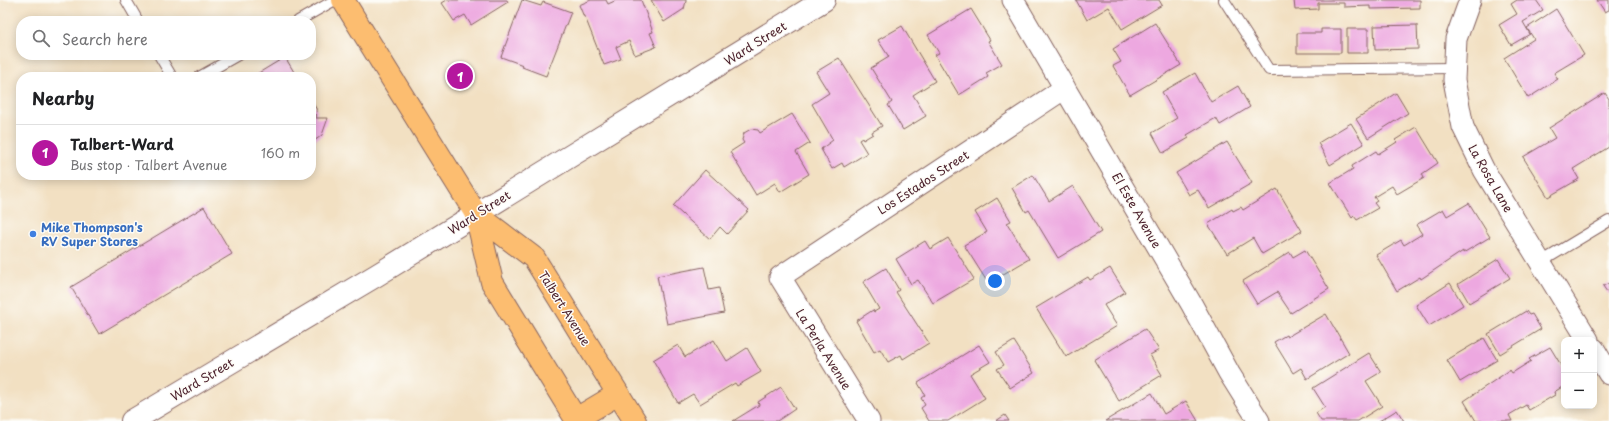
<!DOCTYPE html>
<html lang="en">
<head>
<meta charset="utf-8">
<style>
  body { margin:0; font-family:"Playpen Sans",sans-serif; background:#f2f2f2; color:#202124 }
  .controls { position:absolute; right:12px; bottom:12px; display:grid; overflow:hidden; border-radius:8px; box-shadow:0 2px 10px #0003 }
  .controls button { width:36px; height:36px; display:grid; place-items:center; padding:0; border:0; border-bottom:1px solid #e0e0e0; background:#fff; color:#202124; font:20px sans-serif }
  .you { position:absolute; left:995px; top:281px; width:14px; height:14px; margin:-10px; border:3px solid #fff; border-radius:50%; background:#1a73e8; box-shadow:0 0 0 6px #1a73e833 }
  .badge { display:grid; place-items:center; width:26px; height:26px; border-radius:50%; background:#b5179e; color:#fff; font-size:13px; font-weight:700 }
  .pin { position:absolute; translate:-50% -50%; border:2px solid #fff; box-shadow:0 1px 4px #0006 }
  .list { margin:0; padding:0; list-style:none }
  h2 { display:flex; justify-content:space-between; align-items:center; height:52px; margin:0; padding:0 16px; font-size:17px }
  h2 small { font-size:13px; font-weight:400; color:#757577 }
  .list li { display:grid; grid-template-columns:26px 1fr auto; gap:12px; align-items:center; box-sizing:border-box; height:56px; padding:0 16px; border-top:1px solid #e0e0e0 }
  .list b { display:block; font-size:15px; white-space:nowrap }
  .list p { margin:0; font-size:13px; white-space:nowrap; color:#757577 }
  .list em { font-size:13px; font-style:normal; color:#757577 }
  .icon { flex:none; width:22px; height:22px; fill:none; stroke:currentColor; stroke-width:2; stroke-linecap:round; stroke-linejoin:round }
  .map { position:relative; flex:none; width:1609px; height:421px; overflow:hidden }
  .search { position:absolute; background:#fff; box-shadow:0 2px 10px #0003; left:16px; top:16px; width:300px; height:44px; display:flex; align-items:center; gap:10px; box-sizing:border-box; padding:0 14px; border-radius:16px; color:#757577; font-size:15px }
  .panel { position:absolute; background:#fff; box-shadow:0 2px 10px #0003; left:16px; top:72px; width:300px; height:108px; border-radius:16px }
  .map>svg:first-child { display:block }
</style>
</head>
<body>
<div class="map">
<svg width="1609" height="421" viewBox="0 0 1609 421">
  <rect width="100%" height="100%" fill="#fdfcf7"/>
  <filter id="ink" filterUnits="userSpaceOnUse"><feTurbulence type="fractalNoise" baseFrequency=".025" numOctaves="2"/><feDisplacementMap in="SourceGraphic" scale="8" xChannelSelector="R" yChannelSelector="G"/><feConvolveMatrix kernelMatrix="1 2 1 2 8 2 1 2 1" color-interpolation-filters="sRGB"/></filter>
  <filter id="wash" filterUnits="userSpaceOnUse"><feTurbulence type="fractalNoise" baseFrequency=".012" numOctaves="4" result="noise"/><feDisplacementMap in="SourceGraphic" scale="16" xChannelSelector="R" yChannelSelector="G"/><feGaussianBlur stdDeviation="0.9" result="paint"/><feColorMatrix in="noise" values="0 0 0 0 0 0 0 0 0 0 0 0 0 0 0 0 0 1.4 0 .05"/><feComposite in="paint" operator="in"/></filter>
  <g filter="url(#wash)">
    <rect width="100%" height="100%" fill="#f2e0c2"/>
    <g id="blocks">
      <path fill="#eda8e0" d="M447 0H507L508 2 471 25 465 15 454 21 442 3Z
        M522 0 541 6 543 2 571 12 546 76 522 67 523 65 501 57Z
        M591 0H606L608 4 617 0H641L653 32 650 33 656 47 635 55 629 41 616 47 621 59 604 65 585 17H584L579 5Z
        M651 0H686V1L684 9 664 22Z
        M1076 0H1159L1162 5 1122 29 1109 7 1087 20Z
        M1294 0H1420V8L1370 9V6L1344 7V3H1318V9L1295 10Z
        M1517 0H1536L1543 10 1523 22 1530 34 1511 45 1499 25 1517 14 1511 4Z
        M1597 0H1609V10L1605 12Z
        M971 9 990 40 988 41 1002 64 986 73 988 77 959 95 935 55 939 53 928 35Z
        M1556 9 1584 55 1554 73 1558 79 1528 98 1504 58 1534 39 1527 28Z
        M1155 23 1181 65 1130 95 1113 66 1121 62 1113 49Z
        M1417 25 1418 49 1375 50 1374 26Z
        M902 26 935 81 913 95 926 116 903 130 888 105 892 102 871 68 889 57 878 40Z
        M1321 29H1341V53H1297V33H1321Z
        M1347 29H1368V53H1347Z
        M285 57 297 77H252Z
        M839 58 882 126 872 132 873 134 863 140 862 138 859 140 867 153 844 167 842 163 832 169 821 149 833 140 812 104 829 93 816 72Z
        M1195 73 1211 102 1238 86 1250 107 1220 125 1216 118 1187 135 1189 138 1163 153 1152 133 1177 118 1162 92Z
        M1396 93 1408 113 1368 138 1356 119Z
        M1605 93 1609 99V147L1573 169 1579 179 1548 197 1523 157 1555 138 1549 128Z
        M311 100 317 110 316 118H328L322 135 317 139 311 141Z
        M792 114 810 143 796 152 809 174 780 192 775 183 756 195 730 152 744 143 742 140 744 133 751 129 758 130 760 133Z
        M1351 123 1364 144 1330 165 1318 143Z
        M1416 127 1438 163 1422 174 1424 178 1397 194 1392 186 1374 197 1377 201 1374 203 1378 208 1357 220 1354 216 1352 218 1330 183 1353 169 1352 166 1376 151 1378 154 1397 142 1395 140Z
        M1227 142 1252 183 1209 208 1198 190 1189 195 1176 173Z
        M705 170 749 210 727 234 720 227 710 239 673 206Z
        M1033 175 1049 201 1073 186 1101 232 1058 258 1029 210 1026 212 1012 188Z
        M1277 189 1302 231 1262 254 1253 238 1227 254 1208 224 1232 209 1233 211 1241 207 1243 210Z
        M997 198 1011 221 1007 223 1029 259 988 283 964 245 987 232 975 212Z
        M1469 203 1490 237 1463 253V251L1421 279 1420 277 1397 291 1376 255 1401 240 1404 245 1422 234 1416 225 1443 209 1447 216Z
        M204 207 232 254 99 334 71 287Z
        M948 238 974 279 933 303 918 280 911 284 896 259 925 241 930 249Z
        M1305 250 1329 289 1291 313 1277 292 1257 304 1243 281 1290 252 1293 257Z
        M1498 259 1510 278 1469 303 1458 284Z
        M704 267 709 290 719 288 724 313 667 324 657 276Z
        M886 268 899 290 896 292 929 343 903 359 901 355 888 362 880 349 874 352 856 321 873 310 874 312 879 309 863 282Z
        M1110 268 1125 292 1104 305 1117 326 1066 357 1036 308 1088 277 1090 280Z
        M1450 283 1463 305 1429 326 1416 305Z
        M1609 283V295L1603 286Z
        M1526 311 1529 315 1532 314 1541 329 1500 354 1488 334Z
        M1326 314 1349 353 1307 379 1301 368 1293 373 1274 342 1286 335 1287 337Z
        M1145 329 1159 350 1150 355 1162 375 1119 401 1094 360Z
        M1484 338 1497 360 1460 382 1447 360Z
        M714 340 727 361 747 348 761 372 737 386 735 383 700 404 693 394 678 403 653 360 678 345 685 357Z
        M1014 341 1034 373 1010 388 997 369 1004 365 996 352Z
        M979 345 990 362 970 374 985 398 948 421H929L921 408 925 405 921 398 925 395 918 383Z
        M1550 347 1564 370V386L1554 392 1555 395 1529 410 1526 405 1509 415 1512 421H1476L1464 401 1510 370 1512 373 1531 361 1529 359Z
        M1369 353 1381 372 1366 381 1382 406 1358 421H1321L1316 413 1325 407 1313 388Z
        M781 387 795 409 777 421H733L759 405 758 402Z
        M1152 393 1164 414 1186 401 1198 421H1105Z
        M1397 410 1404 421H1379Z
        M1005 415 1009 421H996Z"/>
    </g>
  </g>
  <g filter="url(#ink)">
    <use href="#blocks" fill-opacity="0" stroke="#856360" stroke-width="1"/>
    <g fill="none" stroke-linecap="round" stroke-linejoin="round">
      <defs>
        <path id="service" d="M126 0 138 21
          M1224 0 1269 70 1454 68
          M298 21 335 0
          M159 55 172 77
          M199 77 238 55
          M1541 262 1609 221"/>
        <path id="minor" d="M1013 0 1192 305 1229 373 1259 421
          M1470 0 1456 39 1454 80 1463 127 1484 170 1588 340
          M1594 349 1609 374
          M869 421 780 277 1065 88"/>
        <path id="tertiary" d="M132 421 377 275 824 0"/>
        <path id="primary" d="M343 0 476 214 492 282 577 421
          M476 214 534 258 635 421
          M576 419 618 394"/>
      </defs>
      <use href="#service" stroke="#856360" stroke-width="12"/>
      <use href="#minor" stroke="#856360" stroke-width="23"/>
      <use href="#tertiary" stroke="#856360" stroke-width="24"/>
      <use href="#primary" stroke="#856360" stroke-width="24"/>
      <use href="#service" stroke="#fff" stroke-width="10"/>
      <use href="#minor" stroke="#fff" stroke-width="21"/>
      <use href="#tertiary" stroke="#fff" stroke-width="22"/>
      <use href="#primary" stroke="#fcbd6f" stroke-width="22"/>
    </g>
  </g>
  <circle fill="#3f7fe0" stroke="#fdfcf7" stroke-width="1.5" cx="33" cy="234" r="4"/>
  <g text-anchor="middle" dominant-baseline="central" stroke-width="3" stroke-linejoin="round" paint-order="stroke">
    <g font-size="12" fill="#4a1f2b" stroke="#fdfcf7">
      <text transform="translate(755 43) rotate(-32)">Ward Street</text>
      <text transform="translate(1491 178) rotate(60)">La Rosa Lane</text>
      <text transform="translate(923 182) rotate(-33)">Los Estados Street</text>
      <text transform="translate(1137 210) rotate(60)">El Este Avenue</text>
      <text transform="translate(479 212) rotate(-32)">Ward Street</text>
      <text transform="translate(565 308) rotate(58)">Talbert Avenue</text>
      <text transform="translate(824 349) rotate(58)">La Perla Avenue</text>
      <text transform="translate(202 379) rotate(-31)">Ward Street</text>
    </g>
    <g font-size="12" font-weight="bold" fill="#366cbe" stroke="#fdfcf7" text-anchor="start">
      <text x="41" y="227">Mike Thompson's<tspan x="41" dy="14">RV Super Stores</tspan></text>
    </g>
  </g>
</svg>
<div class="controls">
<button>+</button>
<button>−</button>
</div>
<div class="you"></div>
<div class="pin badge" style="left:460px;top:76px">1</div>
<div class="search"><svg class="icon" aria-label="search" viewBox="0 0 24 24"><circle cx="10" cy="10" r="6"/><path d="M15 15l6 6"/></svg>Search here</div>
<section class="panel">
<h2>Nearby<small></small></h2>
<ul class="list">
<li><span class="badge">1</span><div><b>Talbert-Ward</b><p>Bus stop · Talbert Avenue</p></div><em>160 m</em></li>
</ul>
</section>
</div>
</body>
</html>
